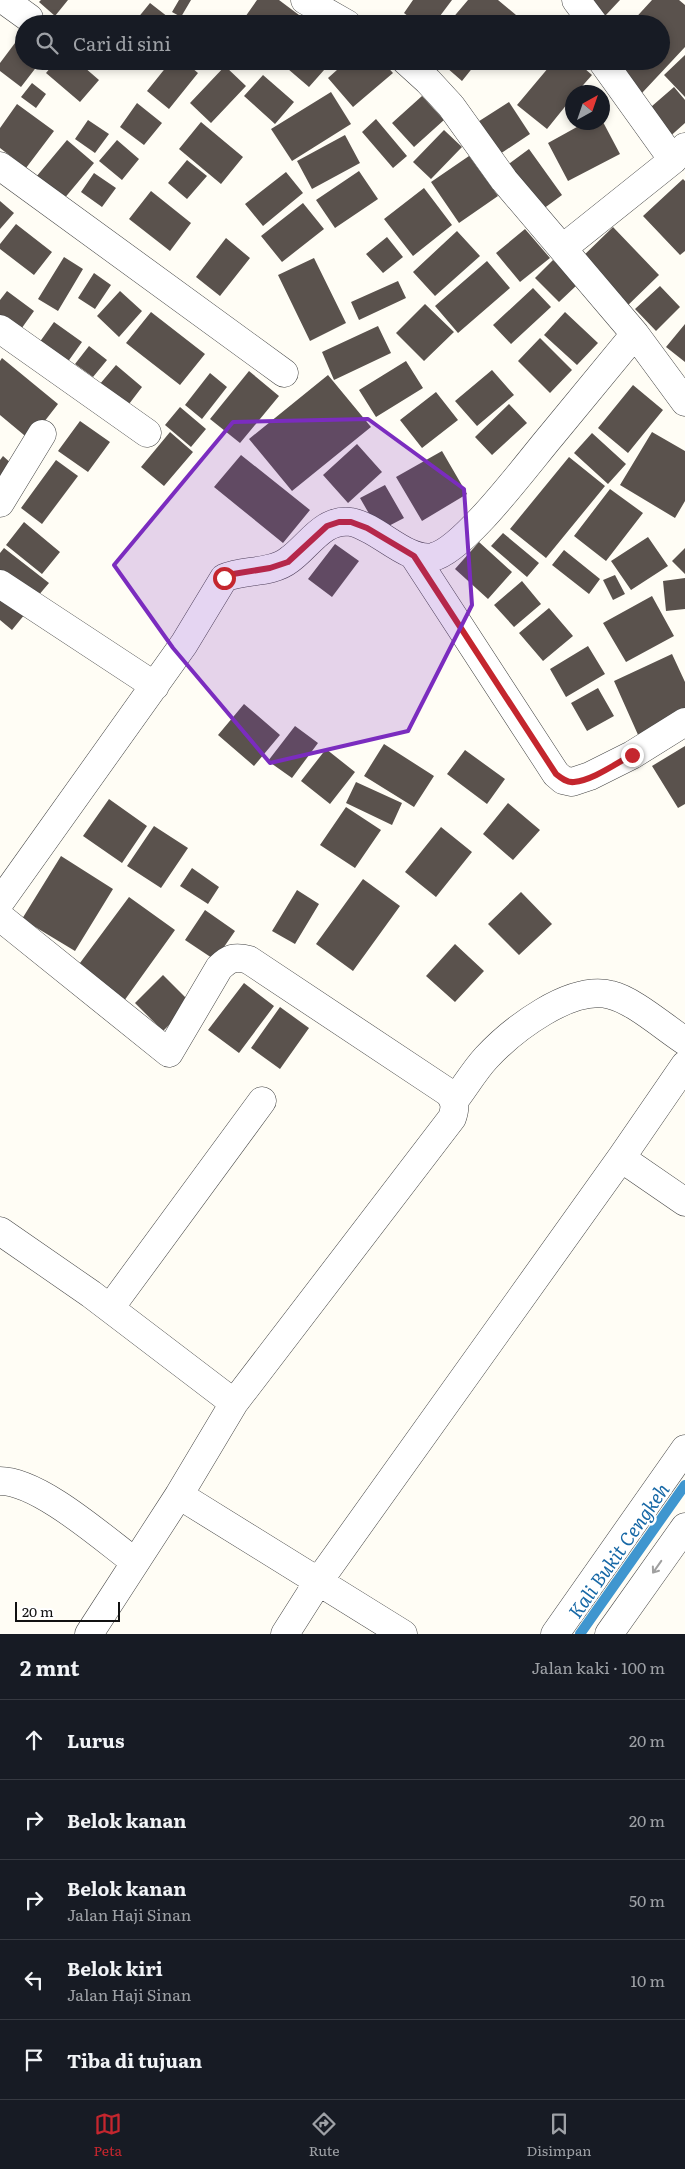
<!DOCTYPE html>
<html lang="id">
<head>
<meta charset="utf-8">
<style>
  body { margin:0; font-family:Literata,serif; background:#20242c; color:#f1f3f6 }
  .compass { position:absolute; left:565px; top:85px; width:45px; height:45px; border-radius:50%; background:#171b24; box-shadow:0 2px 8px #0003; rotate:40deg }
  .scale { position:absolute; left:15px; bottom:12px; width:105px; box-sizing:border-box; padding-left:5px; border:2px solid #111; border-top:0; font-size:14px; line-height:18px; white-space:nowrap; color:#111; -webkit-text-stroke:4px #fff; paint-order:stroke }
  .stop { position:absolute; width:15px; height:15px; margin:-11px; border:4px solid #c4262e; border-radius:50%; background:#fff }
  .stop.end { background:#c4262e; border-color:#fff; box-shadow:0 1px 5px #0008 }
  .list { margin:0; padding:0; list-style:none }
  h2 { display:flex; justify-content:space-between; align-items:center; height:65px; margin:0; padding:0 20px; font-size:21px }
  h2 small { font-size:16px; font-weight:400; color:#9ea1a6 }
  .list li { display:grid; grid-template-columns:32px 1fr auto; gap:15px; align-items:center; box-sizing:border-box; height:80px; padding:0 20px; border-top:1px solid #363941 }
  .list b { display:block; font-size:19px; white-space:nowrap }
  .list p { margin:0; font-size:16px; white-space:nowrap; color:#9ea1a6 }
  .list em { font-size:16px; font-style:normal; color:#9ea1a6 }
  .icon { flex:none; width:28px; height:28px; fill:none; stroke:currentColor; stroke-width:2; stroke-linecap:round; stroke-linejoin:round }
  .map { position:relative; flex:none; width:685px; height:1634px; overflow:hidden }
  .search { position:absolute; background:#171b24; box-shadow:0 2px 8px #0003; left:15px; right:15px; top:15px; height:55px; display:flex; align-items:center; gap:12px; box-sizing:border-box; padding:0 18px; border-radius:28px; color:#9ea1a6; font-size:19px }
  .sheet { height:465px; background:#171b24 }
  nav { display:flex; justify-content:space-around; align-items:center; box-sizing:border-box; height:70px; border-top:1px solid #363941; background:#171b24; font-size:14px; color:#9ea1a6 }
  nav a { display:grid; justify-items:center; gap:2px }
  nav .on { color:#c4262e }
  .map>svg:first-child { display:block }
</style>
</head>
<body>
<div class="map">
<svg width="685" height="1634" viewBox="0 0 685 1634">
  <rect width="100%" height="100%" fill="#fffdf5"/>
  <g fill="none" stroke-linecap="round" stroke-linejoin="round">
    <path stroke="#3f96cf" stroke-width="10" d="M580 1634 685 1485"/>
  </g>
  <path fill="#5a524d" d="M41 0H68L55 16 39 2Z
    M179 0H191L181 17 172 12Z
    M257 0H279L311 24H248L243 20Z
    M413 0H452L434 24H418L404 13Z
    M468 0H498L516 15 509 24H455L451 20Z
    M588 0H620L605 16Z
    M652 0H679L685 5V47L642 93 608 61H661V24H630Z
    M150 3 177 24H143L137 19Z
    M24 31V61H41L21 87 0 71V63Z
    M685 55V97L664 75Z
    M56 61H77L99 80 80 102 46 73Z
    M144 61H162L155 70Z
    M171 61H184L198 73 169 109 147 91Z
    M295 61H332L309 87 288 69Z
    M347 61H382L393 73 353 107 328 78Z
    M439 61H478L462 81Z
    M554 61H576L592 75 577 92H572V98L547 129 517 105Z
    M225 66 246 86 211 123 190 103Z
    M263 75 294 102 275 124 244 96Z
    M32 83 46 94 36 108 21 97Z
    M674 87 685 100V123L666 140 644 113Z
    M331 92 351 124 292 161 271 129Z
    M422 96 444 120 414 147 392 123Z
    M509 102 530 134 494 158 473 125Z
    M137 103 162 123 144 145 120 127Z
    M17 104 54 131 26 168 0 148V128Z
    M376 119 407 156 393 168 362 132Z
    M88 120 109 134 95 153 75 139Z
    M201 122 243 157 221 184 179 149Z
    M586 122H603L620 154 568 181 548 143Z
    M444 130 462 147 431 179 413 162Z
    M345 135 360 163 312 189 297 161Z
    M67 140 94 163 58 206 31 183Z
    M117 140 139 159 122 180 99 161Z
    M529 149 562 195 535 215 502 169Z
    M469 156 498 196 459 223 431 182Z
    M187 160 207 176 187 199 168 183Z
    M359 171 378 199 335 228 316 200Z
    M286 172 303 193 263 226 245 204Z
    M94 173 116 188 102 207 81 192Z
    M683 179 685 181V251L680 255 643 216Z
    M424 188 452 225 413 256 384 219Z
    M151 191 191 223 170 251 129 219Z
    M0 201 14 213 0 229Z
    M303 203 324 229 282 262 261 236Z
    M16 224 52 252 34 275 0 249V244Z
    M613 227 659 275 623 310 577 262Z
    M525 229 550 258 520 282 496 253Z
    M457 231 480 256 435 296 413 272Z
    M387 237 403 257 383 273 366 254Z
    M226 238 250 258 220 296 196 277Z
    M64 257 83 269 58 311 38 299Z
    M314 258 346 323 310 341 278 275Z
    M553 260 577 285 559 302 535 278Z
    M487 261 510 288 458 333 435 306Z
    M94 273 111 285 95 309 78 298Z
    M398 281 406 298 359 320 351 302Z
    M660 286 680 307 656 331 635 309Z
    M533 288 551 307 511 344 493 325Z
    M7 291 34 311 19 332 0 318V300Z
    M120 291 142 311 119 337 97 316Z
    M425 304 454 332 424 361 396 333Z
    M151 312 205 354 180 385 126 343Z
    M565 312 598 343 577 365 544 335Z
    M54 322 82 342 67 363 39 343Z
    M685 324V362L666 347Z
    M378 326 391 353 334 380 322 352Z
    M540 338 572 370 550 393 518 361Z
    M89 346 107 360 93 377 75 364Z
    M2 358 58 404 30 440 0 415V361Z
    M406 361 423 388 376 417 359 390Z
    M116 365 142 387 126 408 99 385Z
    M492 370 514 395 477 426 455 401Z
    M249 371 279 396 240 443 210 419Z
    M210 373 227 387 202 419 185 405Z
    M328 375 371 427 292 491 249 439Z
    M633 385 663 410 628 453 598 428Z
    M436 392 458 420 422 448 400 420Z
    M509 404 527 423 492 455 475 437Z
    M180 407 206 429 191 447 165 425Z
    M80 421 110 442 88 472 58 451Z
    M170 432 193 452 164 486 141 467Z
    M652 432 685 451V501L675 518 620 485Z
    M592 433 626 464 608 484 574 453Z
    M357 444 382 472 348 503 323 475Z
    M442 451 467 494 422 521 396 477Z
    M241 455 310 510 283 543 214 487Z
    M3 456 13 465 0 479V460Z
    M569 457 605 486 546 558 510 529Z
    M56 460 78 476 42 524 21 508Z
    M385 485 404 518 379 531 360 498Z
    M610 489 643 513 606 561 574 536Z
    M24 522 60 552 42 574 6 545Z
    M503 533 539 563 527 577 491 546Z
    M648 537 668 566 631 590 611 561Z
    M479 542 512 572 488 599 455 569Z
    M335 544 359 561 332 597 308 579Z
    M4 548 49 583 32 603 0 577V553Z
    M685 548V574L672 561Z
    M564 550 600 579 589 594 552 565Z
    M615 575 625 594 613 600 603 580Z
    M685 578V609L666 611 663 581Z
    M522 581 541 604 514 627 494 605Z
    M0 593 25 614 12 630 0 620Z
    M652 596 674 636 626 662 603 623Z
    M549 608 573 636 543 661 519 633Z
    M588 646 605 674 566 697 550 669Z
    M672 654 685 682V715L639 737 614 681Z
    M598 688 614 716 587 731 571 703Z
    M244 704 280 735 254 766 218 735Z
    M295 726 318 743 292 778 268 761Z
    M384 744 434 776 414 807 364 776Z
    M685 746V804L678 808 652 766Z
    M326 749 355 772 330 804 301 781Z
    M465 750 505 779 487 804 447 774Z
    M356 782 402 803 392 825 346 803Z
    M109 799 147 826 122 863 83 836Z
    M508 803 540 830 513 860 483 834Z
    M346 807 381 830 355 868 320 845Z
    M154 826 188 848 161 888 127 866Z
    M441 827 472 852 436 897 405 872Z
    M61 856 113 889 75 951 22 919Z
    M192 868 219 887 208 904 180 886Z
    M363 879 400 906 353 971 316 944Z
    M297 890 319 904 295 944 272 931Z
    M521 892 552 924 519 955 488 924Z
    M129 897 175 930 124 1001 77 967Z
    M205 910 235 931 215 960 185 940Z
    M455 944 484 971 455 1002 426 976Z
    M163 975 191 1003 163 1031 135 1003Z
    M244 983 274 1006 239 1053 208 1030Z
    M280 1007 309 1028 280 1069 251 1048Z"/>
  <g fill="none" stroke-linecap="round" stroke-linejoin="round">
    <defs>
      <path id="minor" d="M4 0 29 18
        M305 0 347 24
        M576 0 594 24
        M406 61 428 81 451 106 504 180 635 334 685 402
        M602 61 673 160
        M0 166 284 373
        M563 248 673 160 685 147
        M0 329 147 433
        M0 503 42 434
        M414 556 556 774 563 780 572 782 590 776 632 755 685 722
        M0 584 155 686
        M0 902 184 644 224 578C244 569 271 574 289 560 309 546 323 518 351 522 378 527 406 562 433 557 464 550 528 463 551 436 579 402 607 368 635 334
        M0 917 169 1053 219 968C229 958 235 956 249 960L449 1093C455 1102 456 1107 452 1118L234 1403 179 1495 89 1634
        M685 1065 621 1158 685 1202
        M454 1101C465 1087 474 1071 486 1058 512 1030 571 984 611 995 633 1000 665 1028 685 1041
        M0 1231 91 1294 234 1403
        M110 1308 262 1101
        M0 1481C39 1481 103 1538 135 1562
        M179 1495 403 1634
        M285 1634 318 1582 621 1158"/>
      <path id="tertiary" d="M555 1634 685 1449
        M609 1634 685 1527"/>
    </defs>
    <use href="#minor" stroke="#444" stroke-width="29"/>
    <use href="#tertiary" stroke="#444" stroke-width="29"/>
    <use href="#minor" stroke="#fff" stroke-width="28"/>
    <use href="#tertiary" stroke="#fff" stroke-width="28"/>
  </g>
  <defs><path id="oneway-shaft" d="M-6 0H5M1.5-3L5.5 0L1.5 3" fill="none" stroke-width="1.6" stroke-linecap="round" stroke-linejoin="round" transform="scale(1.25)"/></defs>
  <use stroke="#a0a0a0" href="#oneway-shaft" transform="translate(657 1567) rotate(125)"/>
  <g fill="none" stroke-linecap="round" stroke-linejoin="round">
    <path stroke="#c4262e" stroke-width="6" d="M224 578 233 574 270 568 288 562 327 526 339 522H351L367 528 414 556 556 774C561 778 567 783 574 782 593 780 615 764 632 755"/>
  </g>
  <path fill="#7b2cbf" fill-opacity="0.2" stroke="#7b2cbf" stroke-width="4" stroke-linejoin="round" d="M368 419 464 489 472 605 408 731 270 763 173 648 114 565 233 422Z"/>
  <g text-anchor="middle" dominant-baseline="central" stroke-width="5" stroke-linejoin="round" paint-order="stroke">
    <g font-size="19" font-style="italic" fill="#1768a6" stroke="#fff">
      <text transform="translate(618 1550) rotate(-55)">Kali Bukit Cengkeh</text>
    </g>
  </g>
</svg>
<svg class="compass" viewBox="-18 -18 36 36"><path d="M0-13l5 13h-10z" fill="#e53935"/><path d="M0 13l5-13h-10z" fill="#9ea1a6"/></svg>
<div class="scale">20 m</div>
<div class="stop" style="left:224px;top:578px"></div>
<div class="stop end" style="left:632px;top:755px"></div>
<div class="search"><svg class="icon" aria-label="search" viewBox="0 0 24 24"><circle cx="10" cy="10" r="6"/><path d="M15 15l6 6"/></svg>Cari di sini</div>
</div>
<section class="sheet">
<h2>2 mnt<small>Jalan kaki · 100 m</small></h2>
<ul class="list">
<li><svg class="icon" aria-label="ahead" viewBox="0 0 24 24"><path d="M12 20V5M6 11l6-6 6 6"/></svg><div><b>Lurus</b></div><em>20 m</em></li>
<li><svg class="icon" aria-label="right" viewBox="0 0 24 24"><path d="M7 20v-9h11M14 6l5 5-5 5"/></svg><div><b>Belok kanan</b></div><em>20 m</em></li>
<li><svg class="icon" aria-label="right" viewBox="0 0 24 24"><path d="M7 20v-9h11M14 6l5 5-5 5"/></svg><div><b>Belok kanan</b><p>Jalan Haji Sinan</p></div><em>50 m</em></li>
<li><svg class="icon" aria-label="left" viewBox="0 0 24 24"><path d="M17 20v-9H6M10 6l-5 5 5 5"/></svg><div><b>Belok kiri</b><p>Jalan Haji Sinan</p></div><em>10 m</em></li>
<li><svg class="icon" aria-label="arrive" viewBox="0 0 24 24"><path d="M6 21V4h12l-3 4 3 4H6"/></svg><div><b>Tiba di tujuan</b></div></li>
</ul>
</section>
<nav>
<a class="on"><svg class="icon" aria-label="map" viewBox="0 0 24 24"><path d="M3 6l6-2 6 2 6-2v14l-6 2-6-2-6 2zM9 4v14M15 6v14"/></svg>Peta</a>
<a><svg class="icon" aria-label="directions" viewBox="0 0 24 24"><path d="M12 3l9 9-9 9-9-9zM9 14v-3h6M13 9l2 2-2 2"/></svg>Rute</a>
<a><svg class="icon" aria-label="saved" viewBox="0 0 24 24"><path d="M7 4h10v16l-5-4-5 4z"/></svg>Disimpan</a>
</nav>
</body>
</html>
